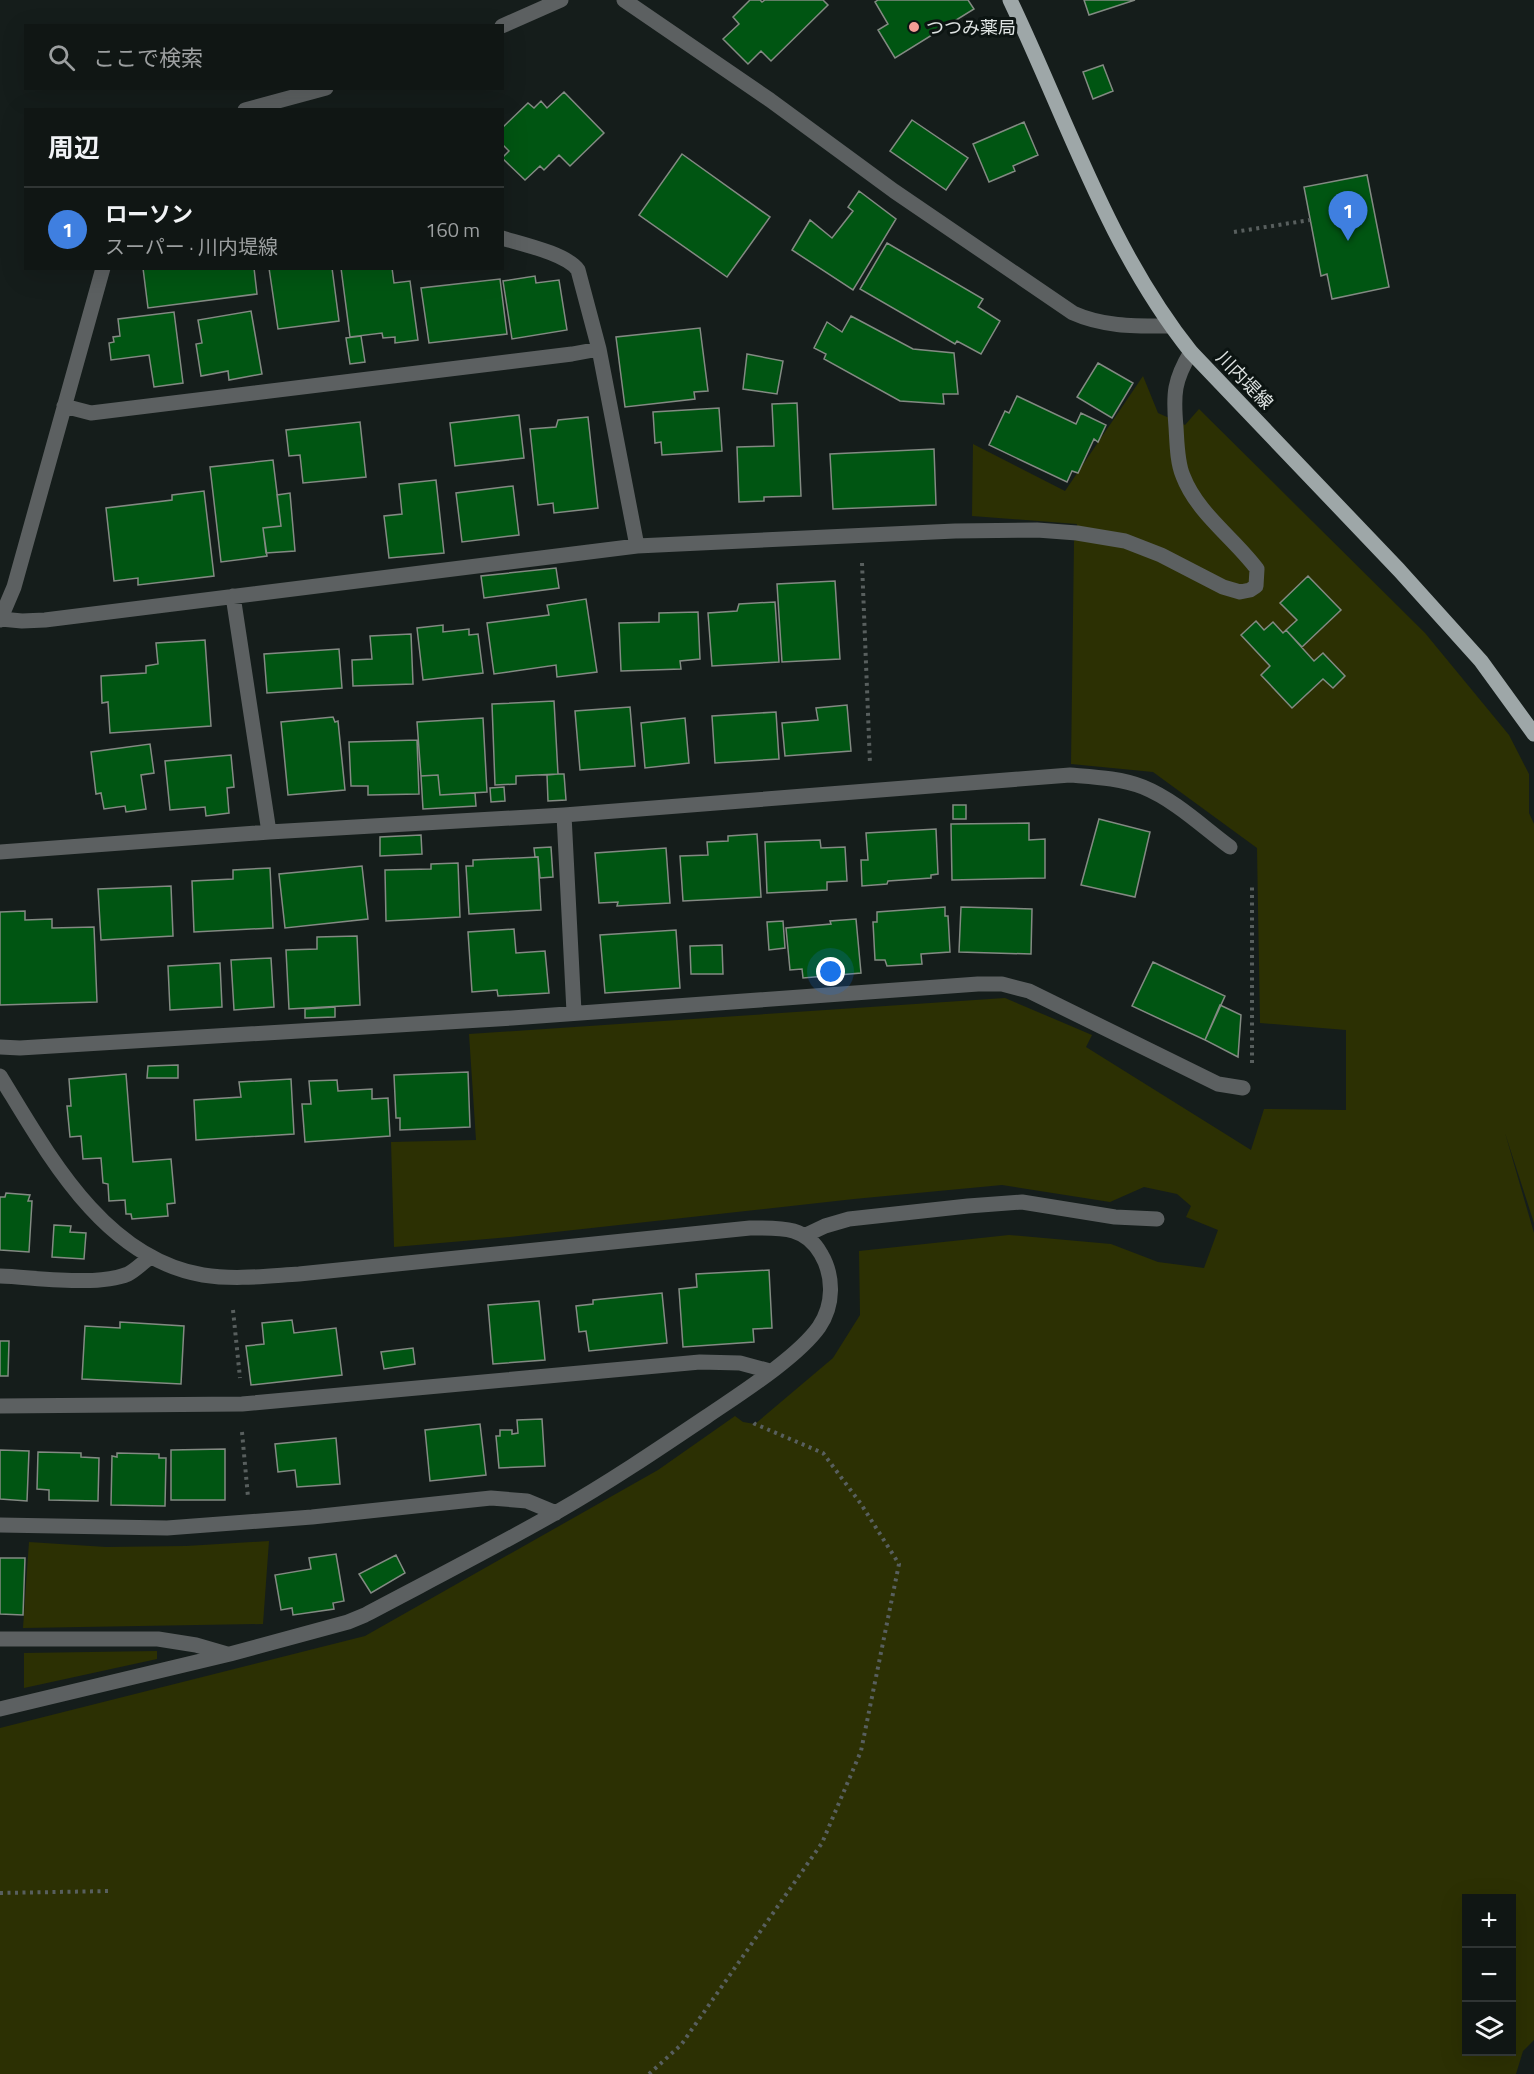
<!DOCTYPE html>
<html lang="ja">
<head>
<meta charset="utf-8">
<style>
  body { margin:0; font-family:"Titillium Web","Noto Sans JP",sans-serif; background:#191f1d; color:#f1f3f6 }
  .controls { position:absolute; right:18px; bottom:18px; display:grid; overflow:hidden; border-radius:0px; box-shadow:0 6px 24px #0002 }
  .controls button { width:54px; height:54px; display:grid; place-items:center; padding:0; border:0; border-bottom:2px solid #303534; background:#101614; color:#f1f3f6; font:30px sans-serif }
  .you { position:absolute; left:831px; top:972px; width:21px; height:21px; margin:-15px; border:4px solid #fff; border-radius:50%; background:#1a73e8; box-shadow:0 0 0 9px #1a73e833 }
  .badge { display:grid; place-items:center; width:39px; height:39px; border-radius:50%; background:#7c3aed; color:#fff; font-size:20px; font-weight:700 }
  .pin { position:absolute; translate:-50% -50px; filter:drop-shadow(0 2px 3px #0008) }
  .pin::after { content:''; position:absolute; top:32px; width:21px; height:18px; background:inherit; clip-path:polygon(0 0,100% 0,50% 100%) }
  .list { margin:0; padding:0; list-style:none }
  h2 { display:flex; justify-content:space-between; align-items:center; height:78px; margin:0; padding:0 24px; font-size:26px }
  h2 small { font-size:20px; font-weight:400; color:#9c9fa0 }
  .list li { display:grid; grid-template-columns:39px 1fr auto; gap:18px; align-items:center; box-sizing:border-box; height:84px; padding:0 24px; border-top:2px solid #303534 }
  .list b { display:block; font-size:22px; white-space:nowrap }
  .list p { margin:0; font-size:20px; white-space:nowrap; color:#9c9fa0 }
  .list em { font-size:20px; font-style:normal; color:#9c9fa0 }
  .icon { flex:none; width:33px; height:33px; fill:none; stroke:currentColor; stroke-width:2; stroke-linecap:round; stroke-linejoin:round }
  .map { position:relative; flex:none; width:1534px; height:2074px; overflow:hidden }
  .search { position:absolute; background:#101614; box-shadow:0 6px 24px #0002; left:24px; top:24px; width:480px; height:66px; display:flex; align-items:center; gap:15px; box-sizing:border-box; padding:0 21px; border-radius:0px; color:#9c9fa0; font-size:22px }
  .panel { position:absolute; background:#101614; box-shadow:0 6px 24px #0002; left:24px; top:108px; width:480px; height:162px; border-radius:0px }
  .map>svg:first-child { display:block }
</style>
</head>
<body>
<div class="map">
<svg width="1534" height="2074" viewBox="0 0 1534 2074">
  <rect width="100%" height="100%" fill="#151d1b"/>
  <path fill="#2c3003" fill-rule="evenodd" d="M1143 376 1158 413 1185 425 1199 409 1425 633 1509 735 1529 774V813L1534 824V1223L1505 1133 1534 1233V2040L1523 2051 1516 2074H0V1728L365 1636 658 1470 735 1416 743 1422 755 1424 833 1358 860 1315 859 1251 1009 1235 1111 1244 1158 1262 1204 1268 1218 1230 1186 1217 1191 1206 1177 1194 1144 1187 1110 1202 1002 1185 854 1199 510 1237 394 1247 391 1142 476 1140 469 1034 1005 998 1092 1035 1086 1047 1251 1150 1264 1109 1346 1110V1030L1260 1023 1257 848 1153 772 1071 764 1074 542 1077 524 972 516 973 444 1065 491ZM1466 1898H1512V2052H1466Z
    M269 1541 263 1624 23 1628 29 1542 106 1547 186 1546Z
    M157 1651V1659L24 1688V1653Z"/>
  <path fill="#005512" stroke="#838a83" stroke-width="1.5" d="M750 0H760L762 2 765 0H823L828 5 771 61 761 51 748 64 723 39 739 24 733 17Z
    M878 0H968L974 9 895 58 878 30 888 24 875 2Z
    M1084 0H1135L1089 15Z
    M1103 65 1113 91 1093 99 1083 72Z
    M564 92 604 133 570 166 559 155 544 170 540 166 525 180 502 158 509 151 502 144V128L528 103 534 108 541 101 547 108Z
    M912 120 968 158 946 190 890 151Z
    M1024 122 1038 155 1013 166 1015 171 989 182 973 144Z
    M682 154 770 217 727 277 639 215Z
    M1367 175 1389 287 1332 299 1327 274 1321 276 1304 187Z
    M859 191 896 219 853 290 792 250 810 220 832 238 853 211 848 207Z
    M887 243 983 299 978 307 1000 321 981 354 957 341 955 344 860 289Z
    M143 268H254L257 294 148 308Z
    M269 268H332L339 321 278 329Z
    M341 268H392L394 283 410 281 418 340 395 343V337L383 338 382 333 350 337Z
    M535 276 536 283 559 280 567 330 512 339 503 281Z
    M500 279 507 334 429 343 421 288Z
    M251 311 262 374 229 380 228 371 201 376 196 344 202 343 198 320Z
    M174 312 183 383 154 387 149 355 111 360 109 343 114 342 113 337 120 336 118 319Z
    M851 316 913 349 954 353 958 394H943L944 404 900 401 824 359 826 354 814 348 827 322 842 332Z
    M700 328 708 391 694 392 695 399 625 407 616 337Z
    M361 336 365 362 350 364 346 338Z
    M747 354 783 361 777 394 743 389Z
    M1098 363 1133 383 1112 418 1077 397Z
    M1017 396 1076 424 1081 413 1106 425 1098 442 1094 439 1078 473 1072 471 1067 482 989 445 1005 411 1009 413Z
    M797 403 801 496 764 497V501L739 502 737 447 774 446 772 404Z
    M719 408 722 451 662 455 661 442 655 443 653 412Z
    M519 415 524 458 455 466 450 423Z
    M588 417 598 508 554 513 553 503 538 505 530 429 556 427 558 420Z
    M360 422 366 477 303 483 300 455 289 456 286 430Z
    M934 449 936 505 833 509 830 454Z
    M273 460 281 526 263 528 267 556 221 562 210 467Z
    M436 480 444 553 389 558 384 516 402 514 399 484Z
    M513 486 519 535 462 542 456 493Z
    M204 491 214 576 138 585V578L114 581 106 508 172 500V495Z
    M290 493 295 551 266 553 263 528 281 526 277 495Z
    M556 568 559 588 484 598 481 576Z
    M1308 576 1341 610 1302 647 1286 630 1297 620 1280 603Z
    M835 581 840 659 782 662 777 584Z
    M586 599 597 672 557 677 556 665 494 674 487 623 549 615 547 605Z
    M775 602 779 662 712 666 708 613 737 611 739 604Z
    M698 612 700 659 680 661 681 669 621 671 619 623 659 622V613Z
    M1256 621 1264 630 1273 622 1283 633 1286 630 1314 661 1323 653 1345 676 1333 688 1323 679 1292 708 1261 675 1270 666 1241 635Z
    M443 625V632L469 629V635L478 634 483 673 423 680 417 628Z
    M411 634 413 684 353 686 352 660 372 659 370 636Z
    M205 640 211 726 110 733 108 702 102 703 101 676 146 673V666L158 664 156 643Z
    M339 649 342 688 267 693 264 654Z
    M554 701 558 774 516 776V784L495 785 492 704Z
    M847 705 851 751 785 756 782 723 818 720 816 708Z
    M630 707 635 766 580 770 575 711Z
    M776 712 779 759 715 763 712 716Z
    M333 717 335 722 338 721 345 790 288 795 281 722Z
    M483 718 487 792 440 795 438 775 421 776 417 722Z
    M685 718 689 763 645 768 641 723Z
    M417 740 419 794 368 795V786H351L349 742Z
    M150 744 154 773 141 775 146 809 126 812 125 806 104 809 101 793 96 794 91 752Z
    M231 755 234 787 227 788 229 813 206 816 205 807 170 810 165 761Z
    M558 774H564L566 800 548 801 547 775Z
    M438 775 440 795 475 793 476 806 423 809 421 776Z
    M504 787 505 801 491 802 490 788Z
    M953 805H966V819H953Z
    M1099 819 1150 832 1135 897 1081 885Z
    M1029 823V840L1045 839V878L952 880 951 824Z
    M936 829 938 874 931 875V878L888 881 887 884 862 886 861 860H868L866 833Z
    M757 834 761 897 683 901 680 856 708 855 707 842 728 841V836Z
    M421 835 422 854 380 856V837Z
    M820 840 821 848 845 847 847 881 827 882V890L767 893 765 842Z
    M551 847 553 877 540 878 538 857H535L534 848Z
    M666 848 670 903 617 906 618 902 599 903 595 853Z
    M538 857 541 910 469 914 466 866H473V860Z
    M458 863 460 917 386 921 385 870 431 869V864Z
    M362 866 368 919 285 928 279 874Z
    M270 868 273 928 194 932 192 881 233 879V870Z
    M171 886 173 936 101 940 98 889Z
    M945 907V916H948L950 952 921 954 922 964 887 966 885 960H875L873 922H877V912Z
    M961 907 1032 909 1031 954 959 952Z
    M25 911V920L52 919V928L94 927 97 1002 0 1005V912Z
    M856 919 861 973 803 978 802 969 790 970 786 928 831 924 830 921Z
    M783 921 785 948 769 950 767 922Z
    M514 929 516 953 545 951 549 993 498 996 497 990 472 992 468 932Z
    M676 930 680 988 605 993 600 935Z
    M357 936 360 1005 289 1009 286 950 317 949V937Z
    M722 945 723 974H691L690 946Z
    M271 958 274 1007 234 1010 231 960Z
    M1153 962 1225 996 1205 1040 1132 1006Z
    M220 963 222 1007 170 1010 168 966Z
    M1220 1005 1241 1015 1238 1057 1205 1040Z
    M335 1007V1017L305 1018V1009Z
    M178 1065V1078H147L148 1066Z
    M468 1072 470 1127 400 1130V1118H396L394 1075Z
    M126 1074 133 1162 171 1159 175 1203 167 1204 168 1216 132 1219 131 1214H126L125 1200 109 1201 108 1184 103 1183 101 1158 83 1159 81 1136 70 1137 67 1106H71L69 1079Z
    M291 1079 294 1134 196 1140 194 1100 241 1097 239 1082Z
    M337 1080 338 1091 372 1089V1099L388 1098 390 1136 305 1142 302 1104H311L309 1081Z
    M6 1193 30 1195 28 1201H32L29 1252 0 1250V1197H5Z
    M54 1225 71 1226 70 1232 86 1233 84 1259 52 1257Z
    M769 1270 772 1328 753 1329 754 1342 683 1347 679 1289 697 1287 696 1274Z
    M662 1293 667 1343 589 1351 586 1331 579 1332 576 1306 593 1304V1300Z
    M539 1301 545 1360 493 1364 488 1305Z
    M292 1320 294 1333 336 1328 342 1375 251 1385 246 1346 264 1344 262 1323Z
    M120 1322 184 1326 181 1384 82 1379 85 1326 120 1328Z
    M0 1341H9L8 1376H0Z
    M413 1348 415 1364 384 1369 381 1352Z
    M542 1419 545 1466 499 1468 496 1436H500V1430H512V1434L518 1433 517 1420Z
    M480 1424 486 1475 430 1481 425 1430Z
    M336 1438 340 1484 297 1487 295 1470 278 1472 275 1444Z
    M225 1449V1500H171V1450Z
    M0 1450 29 1451 27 1501 0 1499Z
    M38 1452 81 1453V1457L99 1458 98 1501 49 1500V1490L37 1489Z
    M117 1453 159 1454V1458H166L165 1506 111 1505 112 1456 117 1457Z
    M336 1554 344 1601 333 1603 334 1609 293 1615 292 1608 281 1610 275 1575 311 1569 309 1558Z
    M396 1555 405 1573 371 1593 359 1574Z
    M0 1558H25L23 1615 0 1614Z"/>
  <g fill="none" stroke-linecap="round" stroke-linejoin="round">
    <path stroke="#585f5e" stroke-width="4" stroke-dasharray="3 4.5" stroke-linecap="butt" d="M1234 232 1310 220
      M862 563 870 764
      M1252 1063V887
      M233 1310 240 1378
      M242 1432 248 1497
      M0 1893 111 1891
      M649 2074 681 2045 822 1843 861 1751 899 1564 861 1504 823 1453 755 1424 751 1420"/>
    <path stroke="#5c6061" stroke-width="15" d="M624 0 770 100 894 191 1073 313C1104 327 1136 326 1170 326
      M502 26 561 0
      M245 110 326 88
      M502 238C522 244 567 254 578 270L599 349 637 546
      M64 406 91 413 572 354 599 349
      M233 596 269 832
      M1 619 22 621 45 620 637 546 955 531 1037 530 1077 533 1125 541 1161 555 1223 587 1240 592 1250 590 1256 586 1257 569C1234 538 1197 513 1183 476 1177 462 1177 442 1176 427 1173 394 1174 380 1191 352
      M0 620 14 587 103 268
      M564 815 574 1012
      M0 852 269 832 564 815 1070 775C1094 777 1120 778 1143 787 1175 800 1203 827 1230 847
      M0 1047 20 1048 512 1018 978 984H1002L1029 991 1218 1084 1243 1088
      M0 1076C48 1154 103 1258 203 1275 235 1280 267 1276 299 1274L750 1228C779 1228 805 1225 821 1254 834 1276 834 1305 819 1327 797 1358 738 1395 706 1417 657 1450 608 1483 557 1512 494 1548 429 1581 365 1615L348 1622 230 1654 0 1709
      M806 1235 825 1226 849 1219 968 1206 1022 1202 1115 1217 1157 1219
      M0 1276C34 1277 97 1287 128 1274 136 1270 143 1262 151 1257
      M0 1406 242 1404 700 1362 740 1363 770 1371
      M0 1525 167 1528 312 1517 491 1498 527 1501 556 1513
      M0 1639H158L196 1645 227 1654"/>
    <path stroke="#9ea7a8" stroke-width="15" d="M1010 0C1067 119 1108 248 1191 352L1399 570 1481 661 1534 734"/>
  </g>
  <circle fill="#f59c96" stroke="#0c1412" stroke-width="2" cx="914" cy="27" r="6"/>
  <g text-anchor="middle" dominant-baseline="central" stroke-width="6" stroke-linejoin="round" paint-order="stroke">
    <g font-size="18" fill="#dee3e2" stroke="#0c1412" text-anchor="start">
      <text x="926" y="27">つつみ薬局</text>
    </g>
    <g font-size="18" fill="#dee3e2" stroke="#0c1412">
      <text transform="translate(1245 380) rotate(46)">川内堤線</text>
    </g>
  </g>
</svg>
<div class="controls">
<button>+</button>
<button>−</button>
<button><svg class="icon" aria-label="layers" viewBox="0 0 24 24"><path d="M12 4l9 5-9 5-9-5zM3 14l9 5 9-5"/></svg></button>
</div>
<div class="you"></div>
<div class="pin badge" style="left:1348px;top:241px;background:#3f7fe0">1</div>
<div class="search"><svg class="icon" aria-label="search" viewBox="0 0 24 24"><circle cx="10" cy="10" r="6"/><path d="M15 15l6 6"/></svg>ここで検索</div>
<section class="panel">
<h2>周辺<small></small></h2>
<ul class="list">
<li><span class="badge" style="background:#3f7fe0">1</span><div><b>ローソン</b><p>スーパー · 川内堤線</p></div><em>160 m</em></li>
</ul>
</section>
</div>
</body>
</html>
